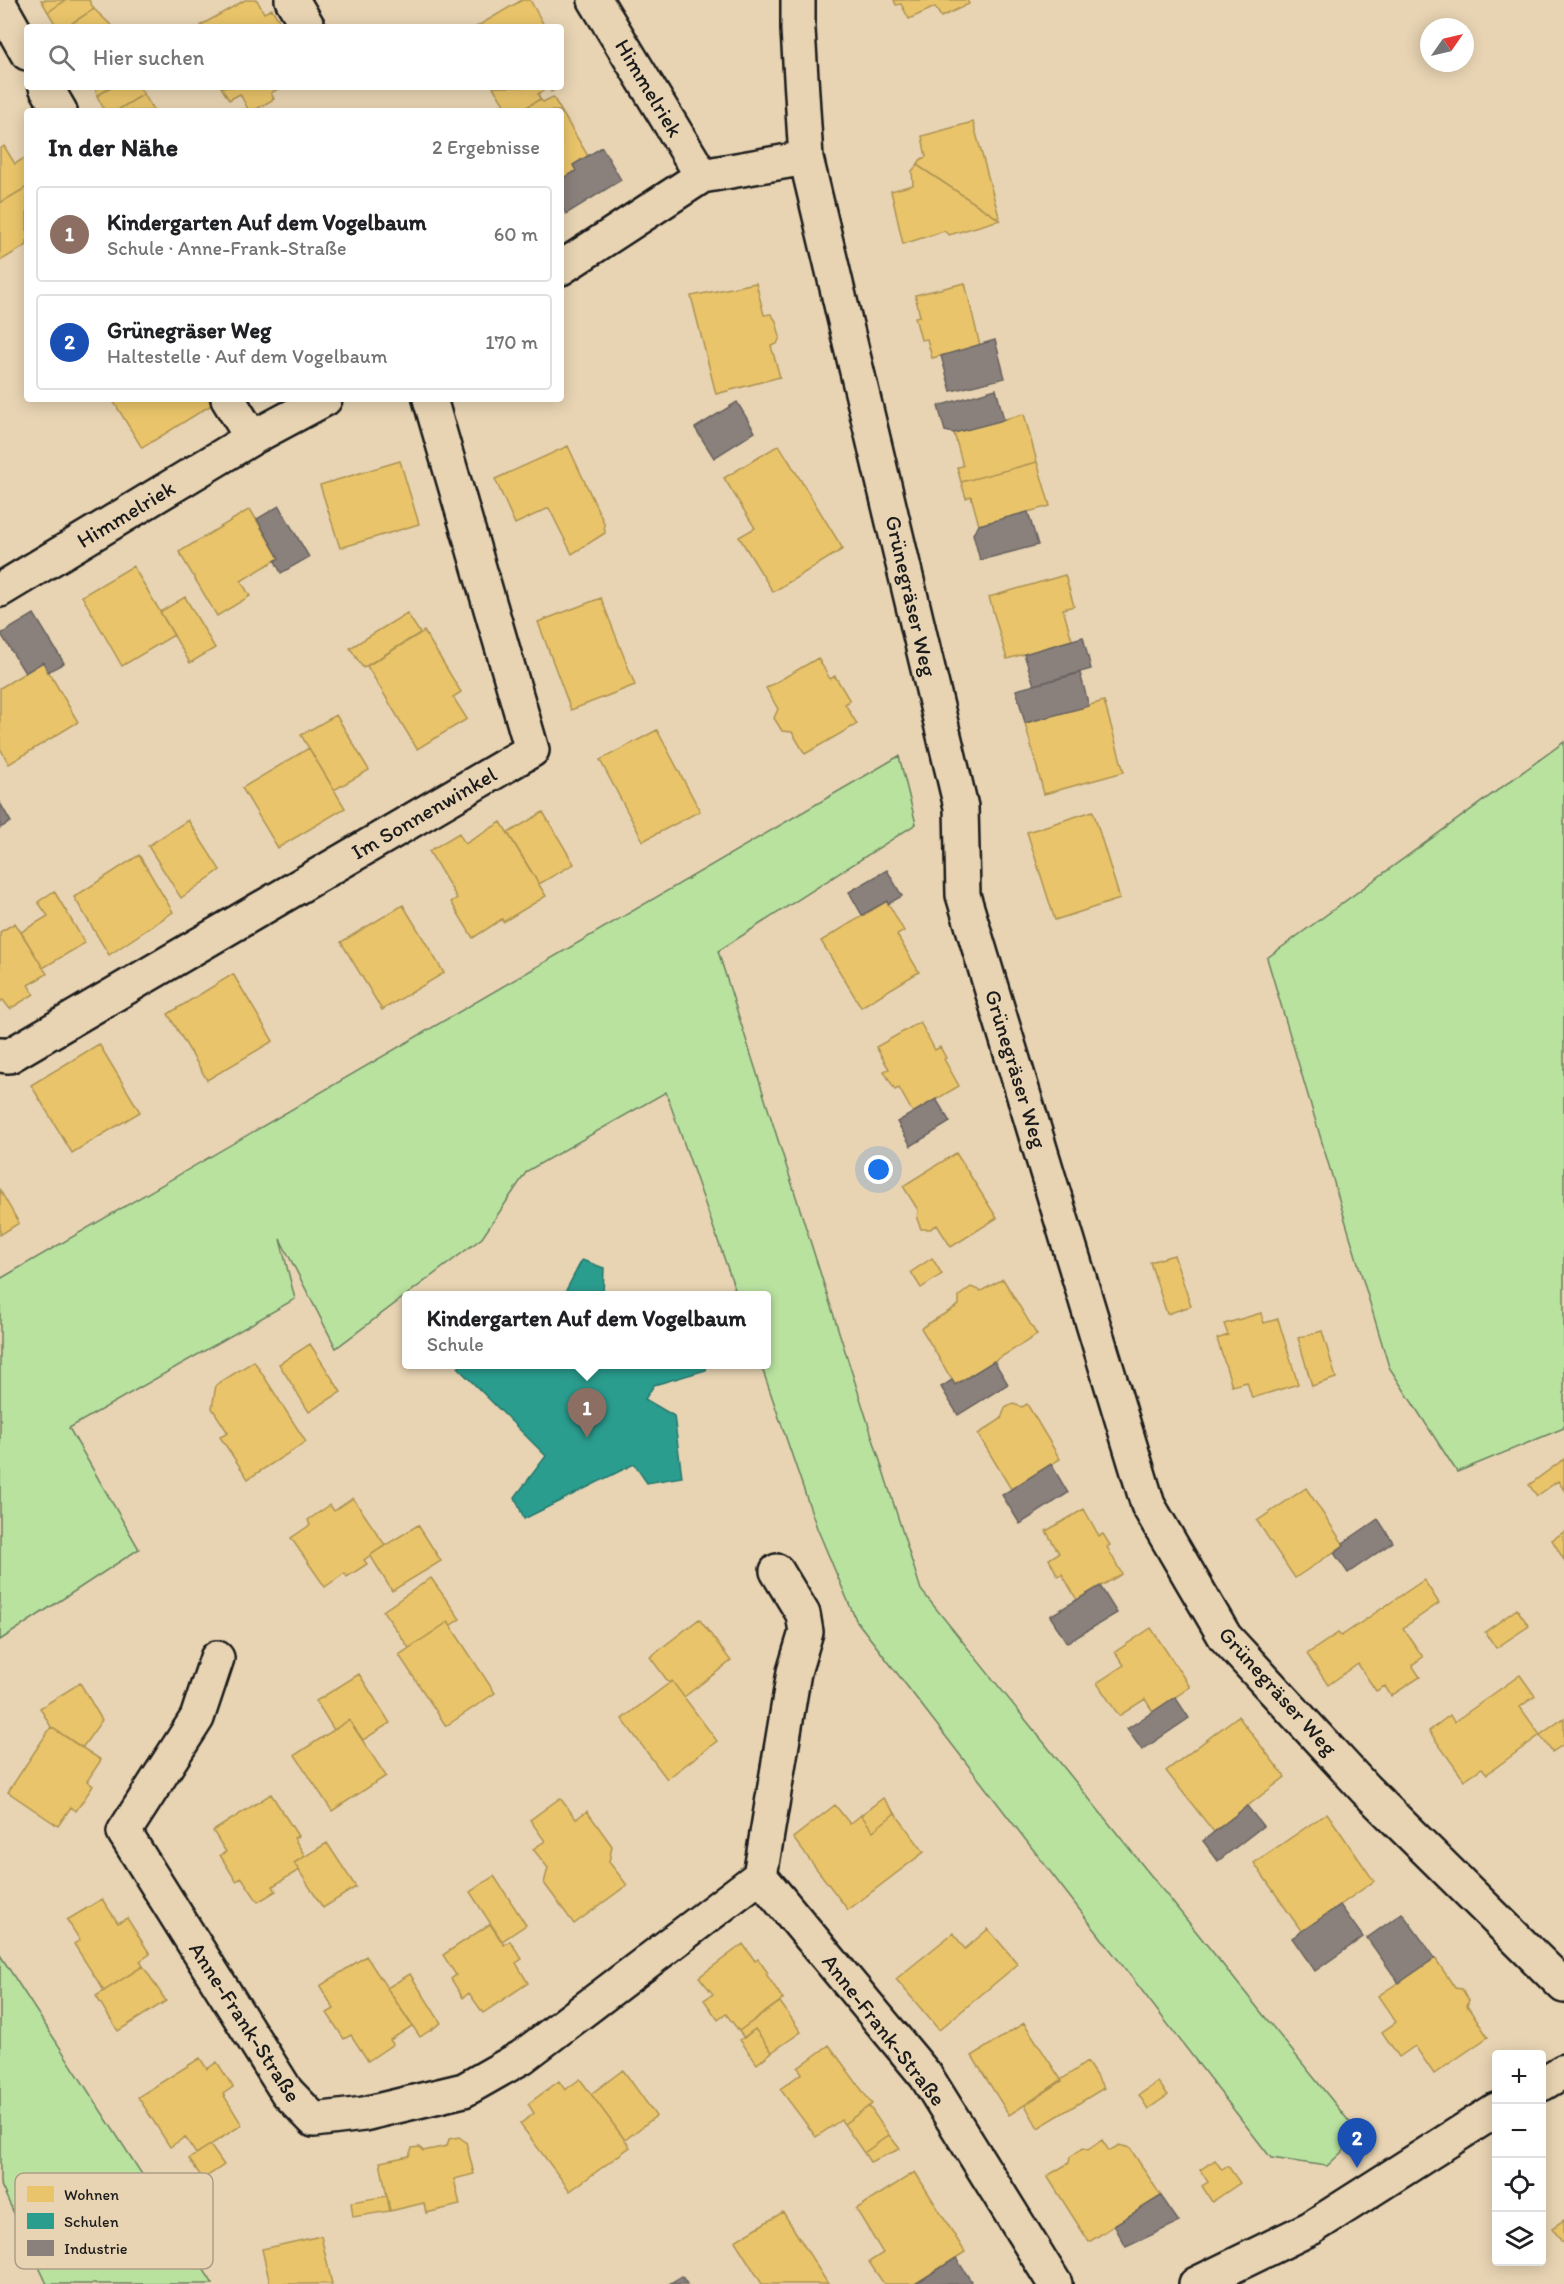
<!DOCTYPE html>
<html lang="de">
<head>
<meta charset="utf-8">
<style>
  body { margin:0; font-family:Itim,sans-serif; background:#f6f6f6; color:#202124 }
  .controls { position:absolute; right:18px; bottom:18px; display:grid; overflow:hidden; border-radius:6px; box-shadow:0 3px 15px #0003 }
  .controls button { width:54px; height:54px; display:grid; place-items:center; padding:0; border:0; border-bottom:2px solid #e0e0e0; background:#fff; color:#202124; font:30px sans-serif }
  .compass { position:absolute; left:1420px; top:18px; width:54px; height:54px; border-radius:50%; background:#fff; box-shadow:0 3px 15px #0003; rotate:56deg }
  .you { position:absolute; left:879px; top:1170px; width:21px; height:21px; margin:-15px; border:4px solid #fff; border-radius:50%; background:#1a73e8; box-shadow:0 0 0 9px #1a73e833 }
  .badge { display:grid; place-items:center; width:39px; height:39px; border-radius:50%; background:#7c3aed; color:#fff; font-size:20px; font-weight:700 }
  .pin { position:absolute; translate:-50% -50px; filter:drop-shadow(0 2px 3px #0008) }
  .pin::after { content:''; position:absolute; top:32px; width:21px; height:18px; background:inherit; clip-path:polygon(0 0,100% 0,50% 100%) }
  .popup { position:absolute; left:402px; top:1291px; width:369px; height:78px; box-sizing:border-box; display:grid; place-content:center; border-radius:6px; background:#fff; filter:drop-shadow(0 2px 4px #0005); font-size:20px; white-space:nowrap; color:#757577 }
  .popup b { font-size:22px; color:#202124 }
  .popup::after { content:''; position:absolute; left:50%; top:100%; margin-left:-12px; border:12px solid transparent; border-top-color:#fff }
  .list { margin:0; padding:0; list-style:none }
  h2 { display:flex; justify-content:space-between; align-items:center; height:78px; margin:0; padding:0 24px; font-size:26px }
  h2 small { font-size:20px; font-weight:400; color:#757577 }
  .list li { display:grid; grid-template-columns:39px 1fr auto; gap:18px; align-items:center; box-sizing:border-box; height:96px; margin:0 12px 12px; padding:0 12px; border:2px solid #e0e0e0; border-radius:6px }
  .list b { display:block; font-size:22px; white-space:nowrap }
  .list p { margin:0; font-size:20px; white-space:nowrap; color:#757577 }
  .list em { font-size:20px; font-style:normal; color:#757577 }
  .icon { flex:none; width:33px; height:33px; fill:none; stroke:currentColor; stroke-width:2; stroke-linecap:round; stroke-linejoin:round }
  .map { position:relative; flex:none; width:1564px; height:2284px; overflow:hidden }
  .search { position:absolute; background:#fff; box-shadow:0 3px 15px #0003; left:24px; top:24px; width:540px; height:66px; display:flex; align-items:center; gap:15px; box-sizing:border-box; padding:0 21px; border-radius:6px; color:#757577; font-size:22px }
  .panel { position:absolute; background:#fff; box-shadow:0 3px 15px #0003; left:24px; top:108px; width:540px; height:294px; border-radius:6px }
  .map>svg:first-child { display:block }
</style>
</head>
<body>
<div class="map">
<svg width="1564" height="2284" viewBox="0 0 1564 2284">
  <rect width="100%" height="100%" fill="#e8d4b3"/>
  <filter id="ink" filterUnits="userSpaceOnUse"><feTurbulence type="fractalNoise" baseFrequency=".0167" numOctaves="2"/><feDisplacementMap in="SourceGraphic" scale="12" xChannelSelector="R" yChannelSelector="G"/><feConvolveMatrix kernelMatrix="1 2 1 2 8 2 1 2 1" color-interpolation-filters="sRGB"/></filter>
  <g filter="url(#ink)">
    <path fill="#b9e29f" stroke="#6a7f5e" stroke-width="1.5" d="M1564 742V1428L1457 1472 1389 1367 1267 958Z
      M899 756 916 824 718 951 921 1590 1360 2135 1327 2166 1271 2158 856 1620 817 1528 761 1365 767 1364V1296L737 1295 666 1092 527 1171 482 1238 336 1348 280 1239 295 1299 69 1428 139 1549 0 1640V1279Z
      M0 1955 213 2284H47L0 2183Z"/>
    <path fill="#e9c46a" stroke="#ac9253" stroke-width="1.5" d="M41 0H66L48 12Z
      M66 0H89L94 9 66 27H57L48 12Z
      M245 0H257L264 13 272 9 283 27H202L201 25Z
      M522 0H530L545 27H476Z
      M894 0H967L969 4 941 17 935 7 909 19 901 4 896 5Z
      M94 9 111 25 109 27H66Z
      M95 87H111L97 96Z
      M111 87H139L144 94 116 111H105L97 96Z
      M221 87H281L271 93 274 99 253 111H249L240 94 229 100Z
      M493 87H560L551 92 549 87 538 94 540 99 520 111H508Z
      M144 94 154 111H116Z
      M553 97 588 156 573 165 576 171 561 179V111H520L540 99 543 102Z
      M973 122 1000 220 917 165 921 159 926 157 922 136Z
      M4 146 15 164 26 157 27 159V187L0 203V149Z
      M917 165 1000 220 949 235 944 231 903 244 891 191 913 185 912 171Z
      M27 187V245L0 261V203Z
      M756 283 764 315 771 314 776 321 780 337 777 344 771 346 780 377 716 394 691 296Z
      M965 283 980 346 932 358 927 339 921 340 915 317 920 316 915 295Z
      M112 399H210L213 404 142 448Z
      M1024 414 1037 462 961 482 957 467 963 466 954 433Z
      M779 445 843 549 773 592 739 537 755 528 724 478Z
      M568 446 604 523 605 533 572 554 549 508 515 524 495 479Z
      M400 461 419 524 340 548 320 485Z
      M1037 462 1050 506 979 525 971 496 966 498 961 482Z
      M250 509 279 558 241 581 250 596 217 616 179 552Z
      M133 566 174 635 122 666 82 596Z
      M1065 575 1074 606 1063 609 1072 640 1007 659 989 597Z
      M185 597 215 648 190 663 160 612Z
      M601 598 635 685 571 710 538 622Z
      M407 613 420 633 363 668 350 648Z
      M424 631 461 692 453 697 467 719 417 749 367 666Z
      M818 658 830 679 835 676 850 701 845 704 857 724 805 754 792 732 782 731 774 718 778 709 766 688Z
      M43 662 78 722 9 764 0 748V688Z
      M1104 701 1124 772 1044 794 1025 723Z
      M336 715 369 770 334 790 301 735Z
      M657 730 700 811 643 841 600 760Z
      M309 748 345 808 278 848 242 788Z
      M1093 811 1120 899 1055 920 1027 832Z
      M543 812 574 864 539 884 508 833Z
      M188 820 220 870 181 898 148 846Z
      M501 822 546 896 503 922 502 919 473 938 451 902 457 898 429 851 459 833 465 844Z
      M139 855 173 912 109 955 74 897Z
      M54 891 85 943 43 968 21 932 48 916 38 902Z
      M887 901 904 931 897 935 919 972 861 1007 821 941Z
      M403 905 444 973 382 1010 341 942Z
      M15 923 47 974 28 985 34 994 10 1009 3 1000 0 1002V932Z
      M233 974 273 1041 207 1080 168 1014Z
      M920 1022 935 1050 940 1047 946 1058 944 1059 959 1086 913 1113 899 1088 895 1090 884 1071 889 1069 876 1047Z
      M99 1044 140 1112 72 1153 31 1085Z
      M956 1153 997 1218 951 1247 937 1225 930 1229H921L917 1219 918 1210 903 1186Z
      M0 1190 19 1223 0 1235Z
      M1174 1255 1191 1306 1167 1314 1150 1262Z
      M932 1258 942 1274 921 1288 911 1272Z
      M1003 1279 1037 1335 955 1385 921 1328 959 1305V1296L971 1287 981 1291Z
      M1261 1313 1264 1323 1278 1319 1298 1384 1252 1398 1247 1382 1232 1386 1217 1339 1228 1335 1224 1324Z
      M1322 1331 1336 1378 1312 1386 1298 1338Z
      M310 1344 341 1392 309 1412 279 1364Z
      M254 1361 306 1442 248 1479 220 1437 228 1433 212 1408 216 1385Z
      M1013 1404 1022 1407 1027 1404 1060 1459 1011 1489 978 1434 1001 1419 1005 1408Z
      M1564 1459V1490L1558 1481 1537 1496 1529 1485Z
      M1306 1488 1344 1545 1295 1578 1257 1521Z
      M353 1498 385 1545 364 1560 367 1564 347 1577 345 1573 325 1587 291 1538 310 1525 308 1520 330 1505 334 1511Z
      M1084 1509 1099 1536 1103 1534 1110 1545 1107 1547 1122 1574 1077 1600 1062 1574 1058 1576 1049 1559 1059 1553 1046 1531Z
      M418 1525 441 1561 392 1591 370 1555Z
      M1564 1532V1560L1552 1540Z
      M431 1578 460 1619 451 1625 448 1622 409 1648 383 1611Z
      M1424 1580 1439 1603 1403 1628 1423 1657 1412 1665 1420 1677 1391 1696 1385 1686 1376 1691 1358 1664 1328 1685 1307 1654 1338 1633 1341 1636Z
      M1517 1609 1529 1626 1496 1648 1485 1632Z
      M699 1619 731 1661 684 1697 672 1681 669 1683 650 1657Z
      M448 1622 495 1693 446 1726 399 1655Z
      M1151 1628 1190 1687 1153 1712 1145 1699 1119 1716 1097 1683 1124 1665 1115 1652Z
      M359 1674 390 1723 363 1740 349 1720 334 1730 316 1701Z
      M1520 1675 1535 1696 1520 1707 1540 1735 1487 1774 1482 1768 1464 1780 1429 1731 1450 1715 1454 1722Z
      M672 1681 717 1741 667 1779 622 1719Z
      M80 1683 102 1720 82 1748 51 1727 40 1708Z
      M1238 1716 1285 1777 1214 1832 1166 1771Z
      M1564 1718V1744L1552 1752 1540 1735Z
      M349 1720 386 1776 332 1811 295 1755Z
      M51 1727 101 1760 87 1781 93 1786 76 1811 71 1807 58 1826 8 1792Z
      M271 1794 298 1836 294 1838 305 1856 294 1863 299 1870 273 1886 276 1891 258 1902 242 1878 236 1881 220 1855 226 1852 213 1831Z
      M560 1798 576 1819 587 1811 612 1846 609 1862 627 1885 574 1924 544 1883 548 1868 533 1849 545 1841 530 1820Z
      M883 1798 895 1813 873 1831 861 1815Z
      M835 1805 850 1824 861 1815 873 1831 895 1813 924 1852 848 1910 793 1838Z
      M1327 1813 1374 1881 1302 1932 1254 1863Z
      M327 1843 356 1887 323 1908 294 1863Z
      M494 1876 526 1925 502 1941 470 1892Z
      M102 1899 118 1923 127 1918 150 1954 140 1961 143 1966 104 1991 74 1944 80 1940 67 1920Z
      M490 1924 504 1945 510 1941 522 1959 516 1963 528 1983 483 2013 469 1993 463 1998 451 1979 456 1975 443 1955Z
      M988 1929 1018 1964 939 2030 896 1979 953 1933 965 1949Z
      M743 1944 755 1961 758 1959 768 1973 766 1974 783 1999 739 2031 726 2014 718 2020 704 2000 713 1994 699 1977Z
      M366 1956 412 2026 390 2040 393 2044 368 2061 351 2035 344 2039 327 2013 334 2009 320 1986Z
      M1435 1958 1455 1988 1462 1989 1469 2000 1467 2006 1488 2037 1434 2074 1415 2046 1399 2057 1382 2032 1396 2022 1378 1996Z
      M143 1966 166 2001 118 2031 96 1996Z
      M410 1974 441 2023 420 2037 387 1988Z
      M780 2002 801 2032 772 2052 755 2029 744 2038 739 2031Z
      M1024 2023 1062 2081 1009 2115 972 2056Z
      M755 2029 772 2052 757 2064 740 2040Z
      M829 2045 872 2104 844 2124 841 2120 816 2137 780 2089 802 2073 798 2068Z
      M200 2058 207 2069 217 2062 233 2087 223 2094 242 2125 196 2154 185 2137 170 2147 138 2097Z
      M1087 2062 1104 2088 1038 2128 1025 2105Z
      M623 2070 656 2116 625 2140 591 2094Z
      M580 2079 630 2147 570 2191 520 2124 534 2113 528 2104 559 2081 565 2090Z
      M1158 2082 1168 2095 1148 2109 1139 2095Z
      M869 2106 889 2135 864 2153 844 2124Z
      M889 2135 900 2149 870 2162 864 2153Z
      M459 2137 466 2142 474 2174 454 2179 460 2205 426 2213 424 2203 390 2211 380 2162 409 2156 412 2148 420 2147 423 2151 447 2146 449 2139Z
      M1102 2140 1109 2151 1119 2145 1130 2148 1161 2196 1089 2242 1047 2176 1069 2163 1070 2157 1083 2148 1088 2150Z
      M210 2145 224 2165 203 2179 189 2159Z
      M1215 2160 1222 2170 1228 2166 1240 2183 1212 2202 1202 2186 1208 2182 1200 2170Z
      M915 2172 965 2252 915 2284H884L869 2262 883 2253 856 2209Z
      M387 2196 390 2211 353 2217 351 2202Z
      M783 2212 828 2284H762L735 2241Z
      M1564 2220V2245L1552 2228Z
      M321 2236 332 2284H270L262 2249Z"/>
    <path fill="#2a9d8f" stroke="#26766c" stroke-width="1.5" d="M582 1260 604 1268 603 1296H563Z
      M462 1364H518L525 1367 526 1364H707L706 1370 654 1385 645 1399 674 1416 682 1477 647 1483 634 1464 524 1519 515 1497 546 1456 458 1368Z"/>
    <path fill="#8a817c" stroke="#69635f" stroke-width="1.5" d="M602 147 621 180 566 214 561 205V179L576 171 573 165Z
      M995 340 1005 378 951 391 941 356Z
      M996 389 1004 420 954 433 945 431 938 406Z
      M737 402 755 432 714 458 695 428Z
      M279 506 309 557 281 573 275 561 279 558 257 519Z
      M1028 512 1038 545 980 560 973 534 979 525Z
      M34 614 64 663 48 672 43 662 25 673 1 634Z
      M1083 637 1091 669 1034 685 1024 654Z
      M1080 673 1089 706 1025 723 1016 690Z
      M0 803 11 822 0 828Z
      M887 870 902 896 888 904 887 901 862 915 849 892Z
      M936 1099 950 1122 911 1146 897 1122Z
      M994 1361 1008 1384 958 1415 941 1387 952 1380 955 1385Z
      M1051 1464 1068 1493 1020 1524 1002 1495Z
      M1378 1519 1393 1542 1348 1573 1334 1553 1344 1545 1343 1543Z
      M1100 1586 1117 1613 1067 1643 1050 1616Z
      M1175 1697 1189 1718 1142 1750 1127 1729Z
      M1247 1806 1263 1826 1218 1861 1203 1841Z
      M1340 1905 1363 1937 1315 1971 1292 1938Z
      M1402 1913 1435 1958 1399 1983 1367 1938Z
      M1161 2196 1179 2222 1126 2247 1114 2225Z
      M956 2258 971 2281 967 2284H915Z
      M682 2276 687 2284H669Z"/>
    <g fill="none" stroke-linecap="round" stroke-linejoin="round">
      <defs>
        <path id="minor" d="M292 0 308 27
          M595 0 702 176
          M798 0V30L806 158 961 807 963 895 1148 1505 1225 1637 1365 1789 1564 1986
          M0 5 27 53
          M46 87 60 111
          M561 268 702 176 806 158
          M228 399 252 438
          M0 590 252 438 325 399
          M0 1055 9 1056 532 750 430 399
          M777 1571 803 1614 806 1632 794 1672 760 1876 926 2076 1055 2284
          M217 1658 197 1718 124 1832 287 2092 314 2120 364 2114 464 2090 522 2057 760 1876
          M1542 2084 1564 2071
          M1196 2284 1311 2228 1496 2110"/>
      </defs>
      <use href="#minor" stroke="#1c1c1c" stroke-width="38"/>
      <use href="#minor" stroke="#e8d4b3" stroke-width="33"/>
    </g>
  </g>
  <g text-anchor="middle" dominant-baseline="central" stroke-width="6" stroke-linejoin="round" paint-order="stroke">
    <g font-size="22" fill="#1c1c1c" stroke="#e8d4b3">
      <text transform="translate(649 88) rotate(59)">Himmelriek</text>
      <text transform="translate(126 514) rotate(-31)">Himmelriek</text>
      <text transform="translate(911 596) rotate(77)">Grünegräser Weg</text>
      <text transform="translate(424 813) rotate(-30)">Im Sonnenwinkel</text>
      <text transform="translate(1016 1069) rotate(73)">Grünegräser Weg</text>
      <text transform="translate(1278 1691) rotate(48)">Grünegräser Weg</text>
      <text transform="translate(245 2022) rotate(57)">Anne-Frank-Straße</text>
      <text transform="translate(884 2030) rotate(52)">Anne-Frank-Straße</text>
    </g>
  </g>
  <rect x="15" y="2173" width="198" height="96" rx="9" fill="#e8d4b3" stroke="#ab9d86" stroke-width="1.5"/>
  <rect x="27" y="2186" width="27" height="16" fill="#e9c46a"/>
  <rect x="27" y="2213" width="27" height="16" fill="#2a9d8f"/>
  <rect x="27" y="2240" width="27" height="16" fill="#8a817c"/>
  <g font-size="16" fill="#1c1c1c">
    <text x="64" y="2200">Wohnen</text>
    <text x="64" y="2227">Schulen</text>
    <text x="64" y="2254">Industrie</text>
  </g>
</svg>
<div class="controls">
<button>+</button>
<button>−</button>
<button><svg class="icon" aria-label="locate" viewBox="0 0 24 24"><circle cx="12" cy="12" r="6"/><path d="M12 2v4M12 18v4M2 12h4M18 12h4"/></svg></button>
<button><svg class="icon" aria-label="layers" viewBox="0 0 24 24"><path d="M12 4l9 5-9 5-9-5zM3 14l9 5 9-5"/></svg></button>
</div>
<svg class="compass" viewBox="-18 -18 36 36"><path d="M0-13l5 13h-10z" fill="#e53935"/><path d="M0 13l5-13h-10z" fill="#757577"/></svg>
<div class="you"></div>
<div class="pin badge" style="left:587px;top:1438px;background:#8d6e63">1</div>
<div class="popup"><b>Kindergarten Auf dem Vogelbaum</b>Schule</div>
<div class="pin badge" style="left:1357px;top:2168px;background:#1a4fb4">2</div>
<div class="search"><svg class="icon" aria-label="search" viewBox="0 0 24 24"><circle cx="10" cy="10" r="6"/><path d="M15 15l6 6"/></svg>Hier suchen</div>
<section class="panel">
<h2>In der Nähe<small>2 Ergebnisse</small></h2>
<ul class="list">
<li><span class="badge" style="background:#8d6e63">1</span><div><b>Kindergarten Auf dem Vogelbaum</b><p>Schule · Anne-Frank-Straße</p></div><em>60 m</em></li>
<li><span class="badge" style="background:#1a4fb4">2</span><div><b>Grünegräser Weg</b><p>Haltestelle · Auf dem Vogelbaum</p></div><em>170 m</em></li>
</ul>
</section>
</div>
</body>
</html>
